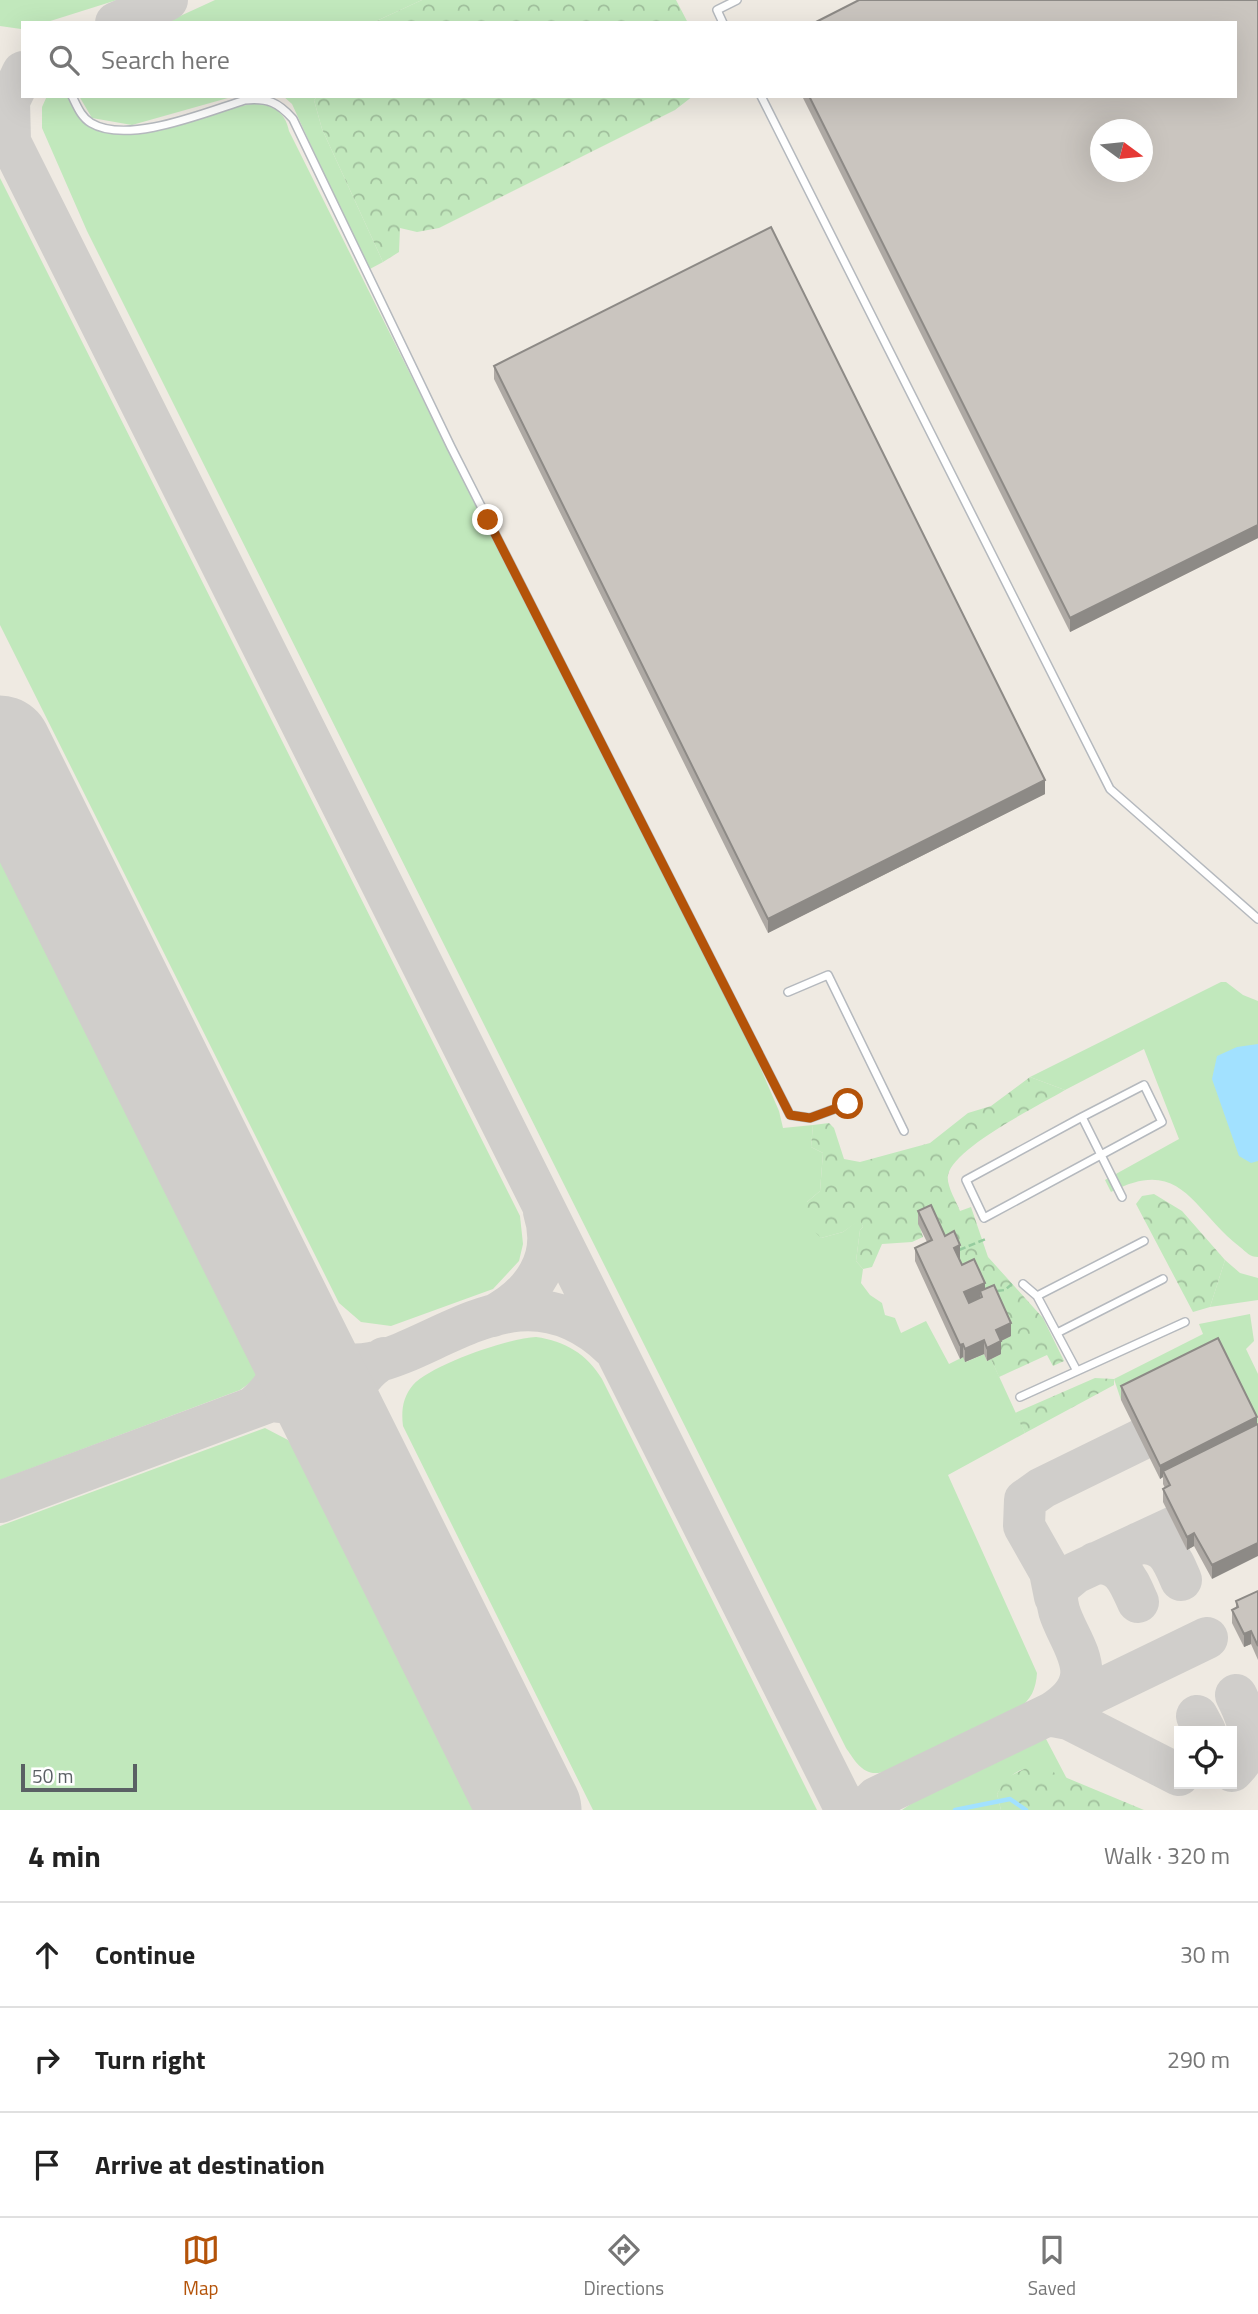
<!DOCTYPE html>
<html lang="en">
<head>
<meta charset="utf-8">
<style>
  body { margin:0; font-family:"Titillium Web",sans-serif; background:#f2f2f2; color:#222 }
  .controls { position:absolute; right:21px; bottom:21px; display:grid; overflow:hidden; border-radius:0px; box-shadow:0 7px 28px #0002 }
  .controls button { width:63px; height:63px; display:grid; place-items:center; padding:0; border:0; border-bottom:2px solid #e0e0e0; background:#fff; color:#222; font:35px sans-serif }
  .compass { position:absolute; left:1090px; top:119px; width:63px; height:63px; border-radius:50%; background:#fff; box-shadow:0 7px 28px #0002; rotate:105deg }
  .scale { position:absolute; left:21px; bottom:18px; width:116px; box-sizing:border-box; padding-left:7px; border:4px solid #5a6064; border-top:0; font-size:19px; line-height:24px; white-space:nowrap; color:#5a6064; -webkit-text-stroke:5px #fff; paint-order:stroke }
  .stop { position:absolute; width:21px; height:21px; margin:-16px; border:5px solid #b45309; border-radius:50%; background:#fff }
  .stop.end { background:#b45309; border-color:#fff; box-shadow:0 2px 7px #0008 }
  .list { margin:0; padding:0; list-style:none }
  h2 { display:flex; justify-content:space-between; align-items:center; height:91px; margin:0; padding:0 28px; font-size:30px }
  h2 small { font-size:23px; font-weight:400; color:#767676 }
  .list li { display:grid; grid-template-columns:46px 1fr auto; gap:21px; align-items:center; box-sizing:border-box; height:105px; padding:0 28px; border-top:2px solid #e0e0e0 }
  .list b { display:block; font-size:26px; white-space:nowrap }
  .list em { font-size:23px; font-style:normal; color:#767676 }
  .icon { flex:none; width:38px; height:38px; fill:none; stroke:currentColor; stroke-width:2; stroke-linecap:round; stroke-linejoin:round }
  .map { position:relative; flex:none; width:1258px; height:1810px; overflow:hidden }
  .search { position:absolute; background:#fff; box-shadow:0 7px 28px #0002; left:21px; right:21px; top:21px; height:77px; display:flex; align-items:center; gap:18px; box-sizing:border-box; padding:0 24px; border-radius:0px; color:#767676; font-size:26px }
  .sheet { height:406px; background:#fff }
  nav { display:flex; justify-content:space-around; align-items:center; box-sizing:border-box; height:98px; border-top:2px solid #e0e0e0; background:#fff; font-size:19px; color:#767676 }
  nav a { display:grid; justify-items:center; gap:4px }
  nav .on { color:#b45309 }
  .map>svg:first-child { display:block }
</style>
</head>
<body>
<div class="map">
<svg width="1258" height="1810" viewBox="0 0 1258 1810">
  <defs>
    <pattern id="forest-crowns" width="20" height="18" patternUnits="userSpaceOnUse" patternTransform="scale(1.75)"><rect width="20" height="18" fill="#c1e8bc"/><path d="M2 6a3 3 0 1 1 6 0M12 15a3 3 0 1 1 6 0" fill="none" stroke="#a0bf9c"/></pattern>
  </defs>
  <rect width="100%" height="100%" fill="#efeae2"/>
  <path fill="#c1e8bc" d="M0 0H117L44 23H23L21 29 0 26Z
    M215 0H422L372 23H165Z
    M47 96H67C99 171 196 114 252 104 272 104 285 111 289 131L490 534 751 1046 779 1111 783 1128 813 1125 811 1147 823 1153 820 1191 807 1202 821 1238 843 1232 860 1219 863 1227 860 1230 856 1261 863 1269 861 1283 870 1295 882 1303 885 1315 895 1318 901 1333 926 1321 949 1364 963 1357 966 1362 984 1354 987 1361 991 1359 1025 1433 948 1475 1037 1673C1036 1689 1031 1700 1018 1709 990 1723 900 1776 873 1773 860 1771 853 1758 846 1748L87 231 42 128V107Z
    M79 96H235L132 125 92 118Z
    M283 96H318L314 100 322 129 383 262 368 270 292 104Z
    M0 178 520 1216 523 1244 519 1261 493 1289 391 1326 361 1322 339 1303 0 625Z
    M0 861 258 1377 240 1390 0 1480Z
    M1221 982H1226L1243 995 1258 1001V1257C1250 1257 1246 1252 1240 1247 1192 1210 1182 1155 1111 1192L1105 1180 1179 1139 1144 1049 1065 1090 1030 1077Z
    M1225 1260 1240 1273 1258 1278V1300L1210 1307Z
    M1250 1314 1254 1341 1246 1349 1258 1374V1432L1218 1352 1121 1400 1114 1379 1203 1334 1199 1324Z
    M536 1337C565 1341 587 1354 602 1379L817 1810H593L403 1426C401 1410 403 1397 413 1385 431 1365 509 1338 536 1337Z
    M265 1428 288 1440 298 1455 475 1810H0V1526Z
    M1045 1737 1067 1779C1036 1764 1016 1761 997 1794L1001 1810H902L918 1799Z"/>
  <path fill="url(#forest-crowns)" d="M422 0H676L688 23H372Z
    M318 96H693L675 110 439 228 417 232 400 228 399 252 383 262 322 129 314 100Z
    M1030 1077 1065 1090C1040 1105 954 1147 948 1175 946 1185 956 1201 960 1211L971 1207 988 1257 1043 1318 1064 1361 1053 1366 1047 1355 999 1377 991 1359 1001 1354 996 1343 1011 1336 919 1224 923 1237 912 1242 882 1244 872 1267 863 1269 856 1261 860 1230 863 1227 860 1220 843 1232 821 1238 807 1224V1202L820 1191 823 1153 811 1147 813 1125 829 1123 834 1128 844 1159 860 1162 930 1143 968 1113 991 1106Z
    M1154 1194 1182 1211 1225 1260 1210 1307 1193 1312 1136 1204 1142 1196Z
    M1095 1378 1114 1379V1385L1025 1433 1015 1413Z
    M1026 1768H1043L1144 1810H1001L997 1794 1006 1778Z"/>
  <path fill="#a2e1ff" d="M1258 1044V1161L1251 1163 1239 1156 1212 1079 1217 1056 1237 1047Z"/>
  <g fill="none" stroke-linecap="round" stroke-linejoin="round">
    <path stroke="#a2e1ff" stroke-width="4.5" d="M955 1810 1010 1799 1026 1810"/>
    <path stroke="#d0cecb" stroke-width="42" d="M116 23 167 0
      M0 122 846 1810
      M10 141 9 101 23 72
      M280 1307C291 1322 301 1342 317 1353 397 1409 499 1239 612 1347
      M493 1316C533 1295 559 1258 544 1212
      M255 1406C288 1379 291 1347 280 1307
      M357 1462C344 1421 342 1383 384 1358
      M0 1502 271 1401C303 1403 320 1411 342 1434
      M1139 1543C1166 1542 1172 1559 1181 1580
      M1095 1563C1122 1562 1128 1580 1138 1602
      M1055 1597 1050 1572 1024 1526 1025 1500 1042 1488 1140 1440
      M1052 1713C1120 1670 1047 1630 1058 1587L1075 1573 1174 1527
      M1048 1715 1069 1719 1179 1775
      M1197 1716 1205 1731
      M1232 1771C1258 1746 1251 1725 1236 1695
      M864 1810 876 1798 1207 1638"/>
    <path stroke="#d0cecb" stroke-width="103" d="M0 747 530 1810"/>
    <defs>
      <path id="lane" d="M723 23 717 10 737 0
        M72 96C77 106 81 117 91 123 128 145 206 112 245 100 268 98 278 102 293 119L451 447 790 1115 810 1118 848 1104
        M761 96 1110 789 1258 919
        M788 992 828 975 904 1131
        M1082 1117 1144 1085 1162 1122 984 1218 966 1180 1082 1117 1122 1197
        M1023 1284 1037 1296 1077 1371
        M1037 1296 1144 1241
        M1057 1333 1163 1279
        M1020 1397 1185 1322"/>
    </defs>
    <use href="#lane" stroke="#b5b9be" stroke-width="10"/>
    <path stroke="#96cc9f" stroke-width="2.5" stroke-dasharray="7 3.5" stroke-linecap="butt" d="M959 1250 988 1238
      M997 1291 1005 1290 1012 1284"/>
    <use href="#lane" stroke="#fff" stroke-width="7"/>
  </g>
  <path fill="#aea9a4" d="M1258 0V538L1070 632 802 96H1235Z
    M494 366 1045 794 768 933 494 379Z
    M918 1211 945 1236 960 1258 959 1259 962 1265 985 1289 1011 1336 1001 1341V1354L987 1361 984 1354 965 1362 963 1357 960 1359 915 1261V1248L927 1242 918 1224Z
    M1218 1338 1212 1579 1194 1546 1187 1550 1163 1502V1489L1165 1488 1163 1484V1477L1160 1479 1121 1400V1386Z
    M1258 1591V1660L1251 1644 1244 1647 1232 1623V1610L1236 1608V1601Z"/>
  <path fill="#8d8a86" d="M1258 525V538L1070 632V618Z
    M1045 780V794L768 933V919Z
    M960 1245V1258L954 1261V1248Z
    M985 1283V1296L980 1291V1298L964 1306V1292Z
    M1011 1323V1336L1001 1341V1354L987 1361V1348L996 1330Z
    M984 1340V1354L965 1362V1349Z
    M963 1344V1357L960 1359V1345Z
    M1257 1417V1431L1163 1471V1477L1160 1479V1466Z
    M1194 1533V1546L1187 1550V1537Z
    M1258 1543V1556L1212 1579V1565Z
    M1251 1631V1644L1244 1647V1634Z"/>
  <path fill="#cac5bf" stroke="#8d8a86" stroke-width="2" fill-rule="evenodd" d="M859 0H1258V525L1070 618 809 96H1235V23H814ZM1101 130H1143V172H1101Z
    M771 227 1045 780 768 919 494 366Z
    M931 1205 945 1236 954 1231 960 1245 954 1248 962 1265 974 1259 985 1283 964 1292 969 1303 982 1297 980 1291 994 1285 1011 1323 996 1330 1001 1341 987 1348 984 1340 965 1349 963 1344 960 1345 915 1248 932 1240 918 1211Z
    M1218 1338 1257 1417 1160 1466 1121 1386Z
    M1258 1424V1543L1212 1565 1194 1533 1187 1537 1163 1489 1170 1485 1163 1471Z
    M1258 1591V1646L1251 1631 1244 1634 1232 1610 1238 1607 1236 1601Z"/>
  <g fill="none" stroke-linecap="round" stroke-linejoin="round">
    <path stroke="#b45309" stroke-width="9" d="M488 520 790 1115 810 1118 848 1104"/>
  </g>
</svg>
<div class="controls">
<button><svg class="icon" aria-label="locate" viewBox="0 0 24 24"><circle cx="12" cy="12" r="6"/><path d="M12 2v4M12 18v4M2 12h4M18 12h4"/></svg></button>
</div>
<svg class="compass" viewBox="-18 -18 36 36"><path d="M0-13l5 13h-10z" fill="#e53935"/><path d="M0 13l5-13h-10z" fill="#767676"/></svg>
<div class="scale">50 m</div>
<div class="stop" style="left:848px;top:1104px"></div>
<div class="stop end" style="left:488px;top:520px"></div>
<div class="search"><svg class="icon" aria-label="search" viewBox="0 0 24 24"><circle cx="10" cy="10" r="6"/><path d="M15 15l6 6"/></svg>Search here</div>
</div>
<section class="sheet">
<h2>4 min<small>Walk · 320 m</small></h2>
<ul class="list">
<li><svg class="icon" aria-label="ahead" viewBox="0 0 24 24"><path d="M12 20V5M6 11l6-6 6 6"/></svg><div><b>Continue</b></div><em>30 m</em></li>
<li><svg class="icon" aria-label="right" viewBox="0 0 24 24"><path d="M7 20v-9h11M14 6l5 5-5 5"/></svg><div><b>Turn right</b></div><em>290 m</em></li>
<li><svg class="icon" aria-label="arrive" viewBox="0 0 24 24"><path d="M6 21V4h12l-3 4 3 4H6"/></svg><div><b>Arrive at destination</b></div></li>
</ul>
</section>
<nav>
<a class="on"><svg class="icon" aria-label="map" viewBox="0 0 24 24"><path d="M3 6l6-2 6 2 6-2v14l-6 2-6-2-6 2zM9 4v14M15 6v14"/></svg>Map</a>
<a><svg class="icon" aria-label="directions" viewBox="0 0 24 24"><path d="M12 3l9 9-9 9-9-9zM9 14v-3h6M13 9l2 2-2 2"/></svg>Directions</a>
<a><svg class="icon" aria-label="saved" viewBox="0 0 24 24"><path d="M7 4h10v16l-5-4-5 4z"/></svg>Saved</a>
</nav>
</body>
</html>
